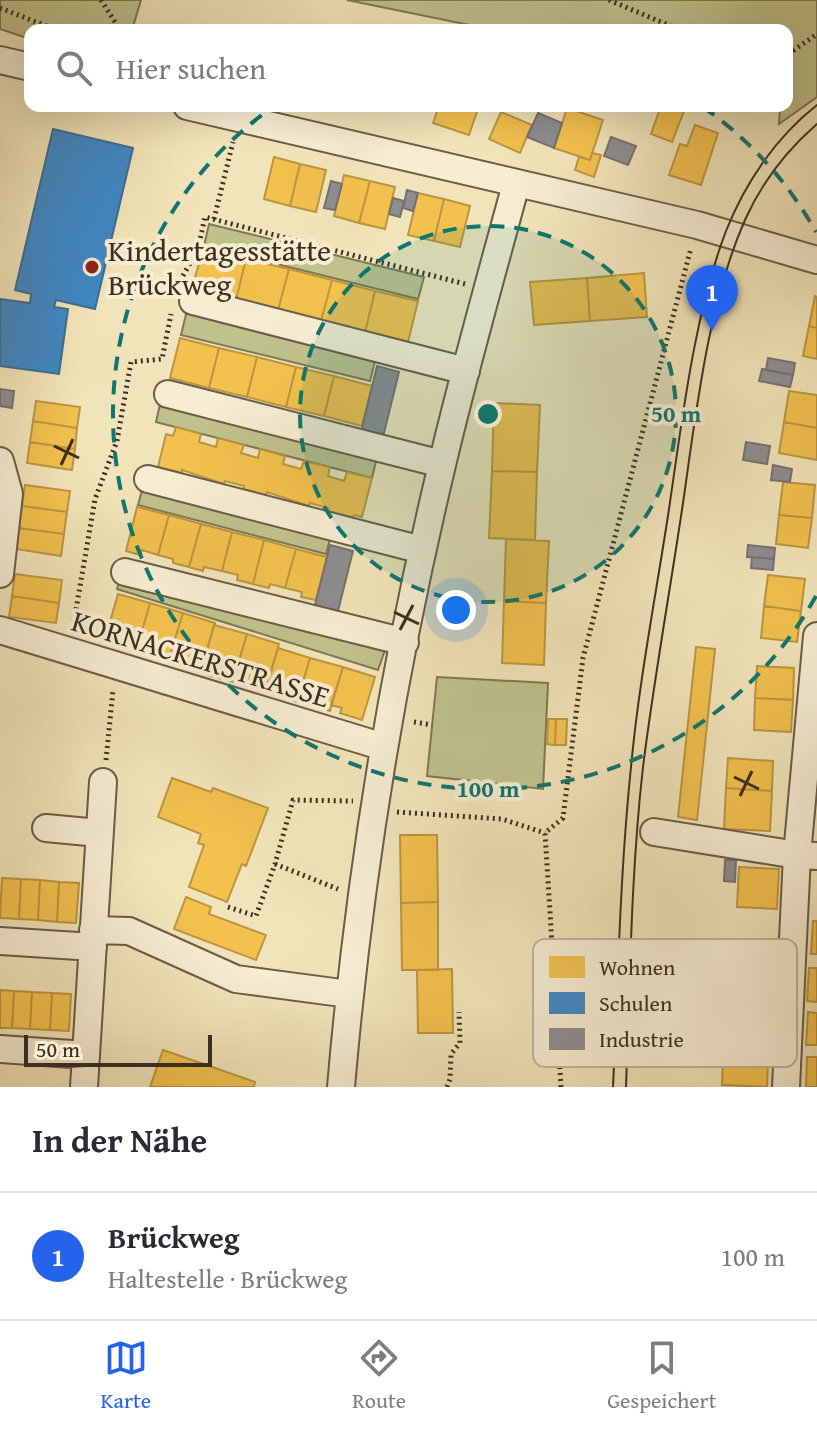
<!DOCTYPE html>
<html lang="de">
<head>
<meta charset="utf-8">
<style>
  body { margin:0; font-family:"Gentium Book Plus",serif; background:#f2f2f3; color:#2b2b33 }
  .scale { position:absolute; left:24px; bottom:20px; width:188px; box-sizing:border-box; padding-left:8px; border:4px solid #3d2f1f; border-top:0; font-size:22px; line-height:28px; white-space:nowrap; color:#3d2f1f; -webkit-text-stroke:6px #f7edd2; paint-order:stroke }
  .you { position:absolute; left:456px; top:610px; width:28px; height:28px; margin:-20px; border:6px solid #fff; border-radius:50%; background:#1a73e8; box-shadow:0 0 0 12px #1a73e833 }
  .badge { display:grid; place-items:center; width:52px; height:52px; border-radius:50%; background:#2563eb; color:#fff; font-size:26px; font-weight:700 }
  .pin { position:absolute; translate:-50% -66px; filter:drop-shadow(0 2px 4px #0008) }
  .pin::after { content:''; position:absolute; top:42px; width:28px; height:24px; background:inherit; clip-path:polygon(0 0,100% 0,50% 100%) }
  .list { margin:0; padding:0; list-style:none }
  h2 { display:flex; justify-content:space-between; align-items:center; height:104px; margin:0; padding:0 32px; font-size:34px }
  h2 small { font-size:26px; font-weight:400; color:#7c7c81 }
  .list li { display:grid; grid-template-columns:52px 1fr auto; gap:24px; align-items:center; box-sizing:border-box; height:128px; padding:0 32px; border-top:2px solid #e1e1e2 }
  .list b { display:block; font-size:30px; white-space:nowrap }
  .list p { margin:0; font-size:26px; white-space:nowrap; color:#7c7c81 }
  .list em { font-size:26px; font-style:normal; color:#7c7c81 }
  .icon { flex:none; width:44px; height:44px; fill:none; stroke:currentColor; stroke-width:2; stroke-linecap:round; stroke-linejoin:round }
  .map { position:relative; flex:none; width:817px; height:1087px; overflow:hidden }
  .search { position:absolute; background:#fff; box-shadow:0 8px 32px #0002; left:24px; right:24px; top:24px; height:88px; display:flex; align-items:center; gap:20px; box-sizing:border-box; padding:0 28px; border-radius:16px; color:#7c7c81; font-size:30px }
  .sheet { height:232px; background:#fff }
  nav { display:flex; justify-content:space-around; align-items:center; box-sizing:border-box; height:112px; border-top:2px solid #e1e1e2; background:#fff; font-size:22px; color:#7c7c81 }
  nav a { display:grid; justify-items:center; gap:4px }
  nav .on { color:#2563eb }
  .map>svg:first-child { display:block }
</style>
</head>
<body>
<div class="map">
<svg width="817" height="1087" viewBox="0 0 817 1087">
  <rect width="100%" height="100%" fill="#f2e4ba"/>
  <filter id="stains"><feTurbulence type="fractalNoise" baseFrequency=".0025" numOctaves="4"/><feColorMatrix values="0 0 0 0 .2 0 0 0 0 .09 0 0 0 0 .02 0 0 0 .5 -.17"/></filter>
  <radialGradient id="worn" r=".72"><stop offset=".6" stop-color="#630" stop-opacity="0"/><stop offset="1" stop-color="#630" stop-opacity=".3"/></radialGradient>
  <path fill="#c0c28c" stroke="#7e7856" stroke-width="2" d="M0 0H141L132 30H30V39L0 29Z
    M347 0H817V97L779 124 780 106H787V30H494Z
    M209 224 424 277 418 299 204 246Z
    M188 306 377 353 370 381 181 335Z
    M161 400 377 457 372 478 156 422Z
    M144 483 332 532 326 554 138 505Z
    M120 578 385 650 378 670 117 589Z
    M437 677 548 683 543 789 427 776Z"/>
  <path fill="#f2c14e" stroke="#bc9540" stroke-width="2" d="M439 106H479L469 135 433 123Z
    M661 106H686L672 142 651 134Z
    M567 108 603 120 590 160 554 148Z
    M501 112 532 125 520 153 489 139Z
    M695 125 718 133 701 185 669 175 680 144 687 146Z
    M592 153 601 155 594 177 575 170 579 157 590 160Z
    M274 157 300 164 290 206 264 199Z
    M300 164 326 170 316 212 290 206Z
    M344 175 370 181 359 223 334 216Z
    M370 181 395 187 385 229 359 223Z
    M418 193 444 199 434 241 408 235Z
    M444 199 470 206 460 247 434 241Z
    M203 248 246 259 236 300 192 289Z
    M246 259 289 269 278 310 236 300Z
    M289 269 332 280 321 321 278 310Z
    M644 273 647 317 590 321 587 278Z
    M587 278 590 321 534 325 530 282Z
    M332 280 375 291 365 332 321 321Z
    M375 291 418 301 408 342 365 332Z
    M815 296 817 297V328L809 326Z
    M809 326 817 328V359L803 356Z
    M180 338 219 348 209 388 170 378Z
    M219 348 257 357 247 397 209 388Z
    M257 357 296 367 286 407 247 397Z
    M296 367 334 376 324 416 286 407Z
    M334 376 372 386 362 426 324 416Z
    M789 391 817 395V428L784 422Z
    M36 401 80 407 77 428 33 421Z
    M494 403 540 405 537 472 492 471Z
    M33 421 77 428 75 449 30 442Z
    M784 422 817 428V460L779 453Z
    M176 427 201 434 199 442 216 447 218 438 244 445 241 453 258 458 260 449 285 456 283 464 301 469 304 461 330 467 328 476 344 481 347 472 372 478 362 517 354 515 353 518 328 511V508L310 503 309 506 267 492 266 495 243 489 244 486 225 481 224 484 182 470V473L158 467 166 434 173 436Z
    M30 442 75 449 72 470 27 463Z
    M492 471 537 472 535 540 489 538Z
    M783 482 815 485 812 518 779 515Z
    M25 485 70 491 67 512 22 506Z
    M22 506 67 512 64 534 19 528Z
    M137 507 169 515 158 555 142 550 140 555 126 551Z
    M169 515 201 524 189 567 173 563V559L158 555Z
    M779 515 812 518 808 548 776 544Z
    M201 524 232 532 222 571 204 567 203 571 189 567Z
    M19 528 64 534 61 556 16 549Z
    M232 532 264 540 253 584 237 580 238 575 222 571Z
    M506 539 549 541 546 603 504 601Z
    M264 540 296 549 285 588 270 584 269 588 253 584Z
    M296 549 327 557 316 600 301 597 302 592 285 588Z
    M15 574 62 580 59 603 12 596Z
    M768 575 805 579 801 611 764 606Z
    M118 594 150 603 137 648 112 641 113 638 106 635Z
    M12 596 59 603 56 623 9 617Z
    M504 601 546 603 544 665 502 663Z
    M150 603 183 613 169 658 144 650 145 647 138 645Z
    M764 606 801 611 797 642 761 638Z
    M183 613 215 623 202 667 178 660 179 657 170 655Z
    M214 625 247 634 233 682 208 675 210 670 202 667Z
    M247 634 279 644 265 691 244 685 245 680 234 677Z
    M696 647 715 649 697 820 678 817Z
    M278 648 310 658 297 701 275 695 277 689 267 686Z
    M310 658 343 667 330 711 308 704 310 699 299 696Z
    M757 666 794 668 793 700 755 698Z
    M343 667 375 677 362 720 340 713 342 708 331 705Z
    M755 698 793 700 791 732 754 730Z
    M548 719H556L555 745 547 744Z
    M556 719H567L566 745H555Z
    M728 758 773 761 772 791 726 788Z
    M172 778 211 792 213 788 268 808 246 866 242 864 227 902 189 887 204 845 198 843 201 834 158 817Z
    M726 788 772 791 770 831 724 829Z
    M400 835H437L438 902 401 903Z
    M739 867 779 869 777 909 737 907Z
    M2 878 21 879 19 919 0 918Z
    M21 879 40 880 38 920 19 919Z
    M40 880 59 882 57 922 38 920Z
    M59 882 79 883 76 923 57 922Z
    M186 897 211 907 209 914 266 935 256 960 174 929Z
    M438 902V970H402L401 903Z
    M813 921H817V954H811Z
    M809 968H817V1002L807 1001Z
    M452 969 453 1033H418L417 970Z
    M0 990 14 991 12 1028H0Z
    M14 991 32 992 30 1029 12 1028Z
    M32 992 52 993 50 1030 30 1029Z
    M52 993 71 994 69 1031 50 1030Z
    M808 1012 817 1013V1045H806Z
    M163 1050 255 1082 254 1087H150Z
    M807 1057H817V1087H806Z
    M723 1059 768 1062 767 1087 722 1085Z"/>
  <path fill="#3f88c5" stroke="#3e6d93" stroke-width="2" d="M53 129 133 148 95 309 56 300 54 307 68 309 59 374 0 366V299L30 303 31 294 15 290Z"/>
  <path fill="#8d8d92" stroke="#757170" stroke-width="2" d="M538 113 562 123 554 148 527 137Z
    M611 137 636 146 628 165 604 156Z
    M331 181 342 184 335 210 324 208Z
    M407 190 418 193 413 211 403 208Z
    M393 198 404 201 400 217 389 214Z
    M768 358 795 363 793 375 766 370Z
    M377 366 399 372 383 437 361 432Z
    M762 369 793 375 790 387 759 381Z
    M0 389 14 391 12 408 0 406Z
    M746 442 770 446 767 464 743 460Z
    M773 465 792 469 790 482 771 480Z
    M330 545 353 551 337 615 314 609Z
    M748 545 775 548 774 559 747 557Z
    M752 557 774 559 773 570 751 568Z
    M725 860H736L735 882 724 881Z"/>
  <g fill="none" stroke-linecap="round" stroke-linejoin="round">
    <defs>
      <path id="street" d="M0 60 30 67
        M187 106 697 225 817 260
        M193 301 466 371
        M168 394 442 464
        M0 461 9 494 0 574
        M148 479 422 550
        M125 572 405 642
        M0 630 384 747
        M46 828 99 833
        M654 832 797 855 817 856
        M93 930 129 931 236 979 349 994
        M0 941 93 947
        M0 1049 86 1055
        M84 1087 103 782
        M341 1087C359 878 393 669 442 465 464 371 491 277 516 184
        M786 1087 797 855 817 636"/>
    </defs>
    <use href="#street" stroke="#6a5c46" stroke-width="30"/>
    <path stroke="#3d2f1f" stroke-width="5" stroke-dasharray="2 4" stroke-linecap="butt" d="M101 0 120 30
      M609 0 680 30
      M0 8 57 30
      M787 51 794 50 817 34
      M214 219 233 142
      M180 281 198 249 205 217 465 284
      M73 627 95 499 117 441 131 362 162 359 171 314
      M414 722 432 725
      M106 760 113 690
      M397 812 502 819 545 833
      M275 864 338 889
      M228 907 256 916 275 864 293 800 353 801
      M447 1087 450 1079 451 1054 460 1043 459 1012
      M561 1087 545 833 563 818 583 658 691 248"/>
    <use href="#street" stroke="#f7edd2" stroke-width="26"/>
    <path stroke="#3d2f1f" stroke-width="2" d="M613 1087C618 980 620 873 631 767 639 681 656 595 669 509 682 421 694 315 726 231 745 183 776 137 817 105
      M626 1087C630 980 631 873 643 767 654 679 670 591 683 503 696 413 708 303 745 220 761 184 787 150 817 124"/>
  </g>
  <path fill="none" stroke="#3d2f1f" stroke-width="3" d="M54 446 79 458M61 465 73 439M394 612 419 624M400 630 413 605M734 777 759 789M740 796 752 771"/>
  <circle cx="488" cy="414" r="188" fill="#0f766e" fill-opacity=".12"/>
  <g fill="none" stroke="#0f766e" stroke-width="4" stroke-dasharray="14 10">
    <circle cx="488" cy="414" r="188"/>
    <path d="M816 596A375 375 0 1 1 273 107M703 107A375 375 0 0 1 816 232"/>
  </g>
  <circle fill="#8f2418" stroke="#f7edd2" stroke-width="3" cx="92" cy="267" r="8"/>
  <g text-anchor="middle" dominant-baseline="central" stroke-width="8" stroke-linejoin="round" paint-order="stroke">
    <g font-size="30" fill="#3d2f1f" stroke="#f7edd2" text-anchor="start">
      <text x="108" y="250">Kindertagesstätte<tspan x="108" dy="34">Brückweg</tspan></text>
    </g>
    <g font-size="30" fill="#3d2f1f" stroke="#f7edd2">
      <text transform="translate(201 658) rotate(17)">KORNACKERSTRASSE</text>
    </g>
  </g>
  <rect x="533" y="939" width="264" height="128" rx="12" fill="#f7edd2" stroke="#bfb49c" stroke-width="2"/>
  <rect x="549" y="956" width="36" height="22" fill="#f2c14e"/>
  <rect x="549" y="992" width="36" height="22" fill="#3f88c5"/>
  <rect x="549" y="1028" width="36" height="22" fill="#8d8d92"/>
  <g font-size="22" fill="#3d2f1f">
    <text x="599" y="975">Wohnen</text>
    <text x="599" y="1011">Schulen</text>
    <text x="599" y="1047">Industrie</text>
  </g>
  <circle cx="488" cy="414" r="12" fill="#0f766e" stroke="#f7edd2" stroke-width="4"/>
  <g font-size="24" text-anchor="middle" font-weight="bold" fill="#0f766e" stroke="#f7edd2" stroke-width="8" stroke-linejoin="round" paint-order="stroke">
    <text x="676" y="422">50 m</text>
    <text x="488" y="797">100 m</text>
  </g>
  <rect width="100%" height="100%" filter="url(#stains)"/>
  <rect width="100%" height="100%" fill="url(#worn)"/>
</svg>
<div class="scale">50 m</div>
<div class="you"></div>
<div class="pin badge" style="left:712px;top:331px">1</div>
<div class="search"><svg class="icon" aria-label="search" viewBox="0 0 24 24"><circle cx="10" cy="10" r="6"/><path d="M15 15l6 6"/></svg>Hier suchen</div>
</div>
<section class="sheet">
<h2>In der Nähe<small></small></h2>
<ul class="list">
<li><span class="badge">1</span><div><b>Brückweg</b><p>Haltestelle · Brückweg</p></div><em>100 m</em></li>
</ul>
</section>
<nav>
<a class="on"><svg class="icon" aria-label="map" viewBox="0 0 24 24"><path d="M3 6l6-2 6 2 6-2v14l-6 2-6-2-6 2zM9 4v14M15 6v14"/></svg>Karte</a>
<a><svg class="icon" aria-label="directions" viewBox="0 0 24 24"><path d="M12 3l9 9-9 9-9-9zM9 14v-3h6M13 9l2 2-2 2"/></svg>Route</a>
<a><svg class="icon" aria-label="saved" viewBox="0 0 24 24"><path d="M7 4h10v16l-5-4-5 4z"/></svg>Gespeichert</a>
</nav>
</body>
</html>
